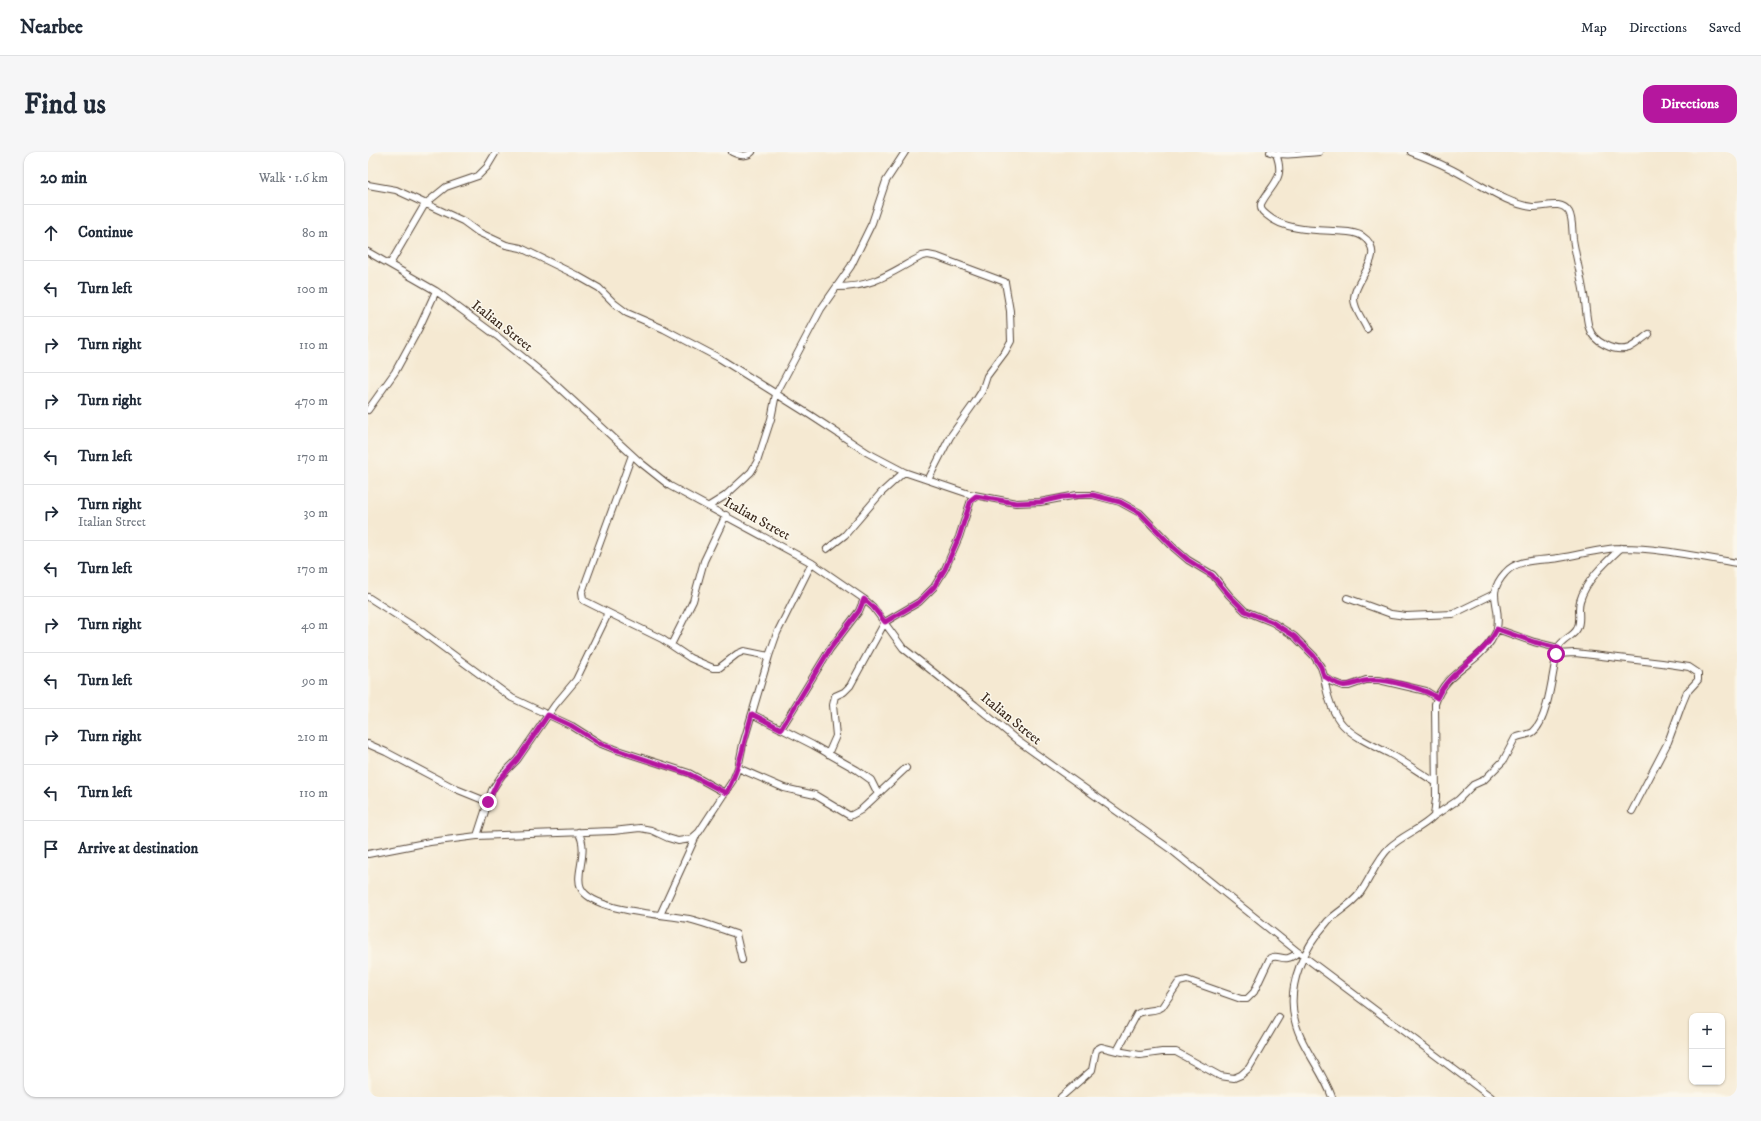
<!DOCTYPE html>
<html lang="en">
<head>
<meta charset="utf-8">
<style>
  body { margin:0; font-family:"IM FELL DW Pica",serif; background:#f6f6f7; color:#1f2937 }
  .controls { position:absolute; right:12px; bottom:12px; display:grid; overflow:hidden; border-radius:8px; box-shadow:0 1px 3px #0004 }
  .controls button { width:36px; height:36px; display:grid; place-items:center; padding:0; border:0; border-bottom:1px solid #e0e1e3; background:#fff; color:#1f2937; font:20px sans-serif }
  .stop { position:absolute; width:12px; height:12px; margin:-9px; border:3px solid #b5179e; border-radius:50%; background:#fff }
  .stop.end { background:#b5179e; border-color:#fff; box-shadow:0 1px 4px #0008 }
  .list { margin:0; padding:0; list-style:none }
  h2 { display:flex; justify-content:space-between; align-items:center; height:52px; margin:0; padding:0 16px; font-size:17px }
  h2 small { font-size:13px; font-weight:400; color:#747a83 }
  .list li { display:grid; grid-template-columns:26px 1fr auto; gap:12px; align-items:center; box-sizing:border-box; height:56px; padding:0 16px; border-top:1px solid #e0e1e3 }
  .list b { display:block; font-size:15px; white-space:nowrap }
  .list p { margin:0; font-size:13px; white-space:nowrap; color:#747a83 }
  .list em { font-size:13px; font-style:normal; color:#747a83 }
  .icon { flex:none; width:22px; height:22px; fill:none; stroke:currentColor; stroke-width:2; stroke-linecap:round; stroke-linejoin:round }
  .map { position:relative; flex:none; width:1369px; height:945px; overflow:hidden; border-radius:12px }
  header { display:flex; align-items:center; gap:24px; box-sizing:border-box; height:56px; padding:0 20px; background:#fff; border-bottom:1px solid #e0e1e3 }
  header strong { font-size:19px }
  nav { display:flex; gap:22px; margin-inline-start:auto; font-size:14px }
  .intro { display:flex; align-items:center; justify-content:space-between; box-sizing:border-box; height:96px; padding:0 24px }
  h1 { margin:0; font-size:28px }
  .button { padding:10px 18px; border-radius:12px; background:#b5179e; color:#fff; font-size:14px; font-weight:700 }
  main { display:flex; gap:24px; padding:0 24px }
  aside { flex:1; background:#fff; border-radius:12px; box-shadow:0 1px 3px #0004 }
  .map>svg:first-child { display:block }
</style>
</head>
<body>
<header>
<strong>Nearbee</strong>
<nav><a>Map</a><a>Directions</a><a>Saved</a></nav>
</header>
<div class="intro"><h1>Find us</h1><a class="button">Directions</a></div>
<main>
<aside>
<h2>20 min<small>Walk · 1.6 km</small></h2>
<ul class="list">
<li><svg class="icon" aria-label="ahead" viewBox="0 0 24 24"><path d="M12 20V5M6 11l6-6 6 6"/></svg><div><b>Continue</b></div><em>80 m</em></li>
<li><svg class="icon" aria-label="left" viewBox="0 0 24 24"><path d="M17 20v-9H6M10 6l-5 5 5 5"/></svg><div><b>Turn left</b></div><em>100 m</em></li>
<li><svg class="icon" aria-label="right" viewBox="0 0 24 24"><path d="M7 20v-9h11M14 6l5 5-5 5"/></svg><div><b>Turn right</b></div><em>110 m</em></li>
<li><svg class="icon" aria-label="right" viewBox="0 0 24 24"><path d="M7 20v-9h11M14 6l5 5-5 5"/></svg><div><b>Turn right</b></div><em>470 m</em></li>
<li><svg class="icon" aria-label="left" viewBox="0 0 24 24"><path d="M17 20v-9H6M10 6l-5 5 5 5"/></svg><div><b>Turn left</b></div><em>170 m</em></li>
<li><svg class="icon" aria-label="right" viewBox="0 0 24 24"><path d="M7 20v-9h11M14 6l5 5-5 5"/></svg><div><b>Turn right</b><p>Italian Street</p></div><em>30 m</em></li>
<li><svg class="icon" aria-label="left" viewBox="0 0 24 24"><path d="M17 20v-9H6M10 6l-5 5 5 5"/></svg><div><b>Turn left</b></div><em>170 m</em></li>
<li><svg class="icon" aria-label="right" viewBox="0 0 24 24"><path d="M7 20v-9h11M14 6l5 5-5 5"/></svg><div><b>Turn right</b></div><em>40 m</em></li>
<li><svg class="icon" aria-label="left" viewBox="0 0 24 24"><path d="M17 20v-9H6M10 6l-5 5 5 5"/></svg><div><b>Turn left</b></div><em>90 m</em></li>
<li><svg class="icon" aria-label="right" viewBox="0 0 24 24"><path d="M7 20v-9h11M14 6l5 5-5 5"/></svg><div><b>Turn right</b></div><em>210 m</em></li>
<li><svg class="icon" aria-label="left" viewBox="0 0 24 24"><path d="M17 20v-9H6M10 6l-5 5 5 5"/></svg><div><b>Turn left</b></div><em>110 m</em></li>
<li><svg class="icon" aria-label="arrive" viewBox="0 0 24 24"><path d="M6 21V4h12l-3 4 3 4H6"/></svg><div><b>Arrive at destination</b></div></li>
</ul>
</aside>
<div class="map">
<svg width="1369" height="945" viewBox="0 0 1369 945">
  <rect width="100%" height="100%" fill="#fbf7ec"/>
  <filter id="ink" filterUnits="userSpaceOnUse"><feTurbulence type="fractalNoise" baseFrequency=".025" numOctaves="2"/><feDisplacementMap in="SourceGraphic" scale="8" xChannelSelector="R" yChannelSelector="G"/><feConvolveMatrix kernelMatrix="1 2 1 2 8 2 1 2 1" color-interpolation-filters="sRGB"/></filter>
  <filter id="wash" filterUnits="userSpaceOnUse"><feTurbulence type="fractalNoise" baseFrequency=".012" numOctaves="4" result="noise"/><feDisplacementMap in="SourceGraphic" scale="16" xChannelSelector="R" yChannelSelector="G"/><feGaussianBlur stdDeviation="0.9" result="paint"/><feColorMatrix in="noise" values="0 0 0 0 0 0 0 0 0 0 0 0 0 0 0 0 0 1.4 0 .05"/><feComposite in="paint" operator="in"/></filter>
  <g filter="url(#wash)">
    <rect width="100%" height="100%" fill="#f5e9d2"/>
  </g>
  <g filter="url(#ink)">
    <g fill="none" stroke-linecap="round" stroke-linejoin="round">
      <defs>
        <path id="minor" d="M364 0C371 3 378 6 384 0
          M902 0C917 5 935 1 951 0
          M1043 0C1062 7 1079 14 1096 24 1117 35 1140 52 1164 55 1176 56 1193 47 1201 60 1205 67 1204 79 1205 87 1208 106 1213 124 1216 143 1218 154 1218 166 1221 176 1225 190 1247 201 1261 196 1268 193 1274 187 1281 182
          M908 2C918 28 903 32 893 52 892 58 895 60 900 64 916 78 946 78 967 79 976 80 986 79 994 84 1021 102 986 127 986 147 986 157 995 168 999 177
          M0 33 28 38 95 69 110 80 138 93 153 96 208 123 231 136 247 152 259 161 296 177 351 206 442 263 500 301 536 320 601 342 648 351 672 350 709 343H725L752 350 772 361 806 396 820 408 845 423 861 443 877 459 904 470 926 484 946 504 953 515 956 524 964 530 975 534H981L998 528H1011L1058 539 1069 546
          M0 100 68 139 129 184 176 222 273 311 302 334 444 411 496 447 505 455 535 496 607 553 650 589 802 697 930 800 1123 945
          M22 112 57 52 78 35 110 24 119 15 128 0
          M469 135C507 135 523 120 554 104L560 103 570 105 637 130 642 159 643 189 637 200 619 224 614 239 607 250 582 285 560 328
          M0 258 27 220 51 176 68 139
          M341 354 357 344 383 320 389 310 403 267 408 242 453 157 483 114 504 71 518 29 537 0
          M459 397 477 383 513 341 536 320
          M0 445 53 479 144 546 204 574 231 591 246 597 321 621 357 641
          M979 446 1023 462 1038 464 1085 462 1126 442
          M239 460 294 487 322 506 345 516H351L369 502 376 499 401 504
          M1129 477 1166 490 1190 496
          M303 493 325 449 336 409 358 363
          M1188 502 1207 501 1294 511 1321 515 1330 521V528L1319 540 1314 552 1300 590 1264 659
          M956 524C963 574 980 581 1022 602 1037 610 1052 621 1067 630
          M384 562 445 593 489 618 503 628 510 642
          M413 577 462 497 491 459 496 447
          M0 592 18 600 88 637 120 650
          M460 602 468 584 465 553 467 544 476 540 482 534 517 470 551 450 566 435 577 417 591 385 603 348 609 344
          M370 616 416 636 447 643 482 664 493 658 538 616
          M1066 664 1090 648 1105 633 1116 628 1135 609 1147 586C1153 583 1160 583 1165 580 1181 567 1185 515 1190 496 1194 487 1205 485 1209 477 1214 467 1209 459 1212 449 1218 428 1237 411 1253 396
          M210 680C222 699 206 722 213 736 224 760 297 762 321 767 337 771 352 777 368 782L374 808
          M109 684 124 638 134 623 149 608 187 553 208 528 238 466 239 460 215 448 214 440 264 303
          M0 702 62 690 109 684 245 679 272 676 283 678 300 686 310 689 323 687 331 680 365 628 370 616 375 592 401 504 409 481 444 411
          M292 763 328 684
          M749 899 772 903 794 900H808L852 924 866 926 873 923 881 916 911 865
          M693 945 724 918 728 898 733 895 749 899 769 862C777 857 787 860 794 855L811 830 819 828 873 847H879L886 840 902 806C912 801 916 813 930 800
          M964 945C955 919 933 895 927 869 918 832 936 796 960 769 970 759 983 753 992 741 1003 726 1008 708 1022 695 1035 683 1053 677 1066 664L1068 646 1067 552C1077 519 1107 514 1123 489 1125 485 1129 480 1129 476 1134 453 1117 443 1137 421 1150 406 1173 409 1191 406 1212 403 1233 396 1254 396 1292 396 1331 405 1369 411"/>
      </defs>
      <use href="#minor" stroke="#574739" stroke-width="8"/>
      <use href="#minor" stroke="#fff" stroke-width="6"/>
    </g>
  </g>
  <g fill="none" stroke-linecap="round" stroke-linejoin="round" filter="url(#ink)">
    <path stroke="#b5179e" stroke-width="5" d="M120 650 130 629 149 608 180 563 204 574 231 591 246 597 321 622 358 641C372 617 376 589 384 562L413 577 462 497 491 459 496 447 505 455 517 470 551 450 566 435 577 417 591 385 603 348 608 344 648 351 672 350 694 345 725 343 752 350 772 361 806 396 820 408 844 423 861 443 877 459 904 470 926 484 946 504 953 515 956 524C982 542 980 529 1005 528 1018 527 1059 537 1069 546 1082 517 1115 506 1129 477L1166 490 1190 496 1188 502"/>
  </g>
  <g text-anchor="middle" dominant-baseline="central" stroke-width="3" stroke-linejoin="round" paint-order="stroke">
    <g font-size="14" fill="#3b2a1e" stroke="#fbf7ec">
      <text transform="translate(134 174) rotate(38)">Italian Street</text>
      <text transform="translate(389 367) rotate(29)">Italian Street</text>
      <text transform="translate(643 567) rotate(39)">Italian Street</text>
    </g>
  </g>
</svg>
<div class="controls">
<button>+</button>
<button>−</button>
</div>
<div class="stop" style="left:1188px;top:502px"></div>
<div class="stop end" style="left:120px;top:650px"></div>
</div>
</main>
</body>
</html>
